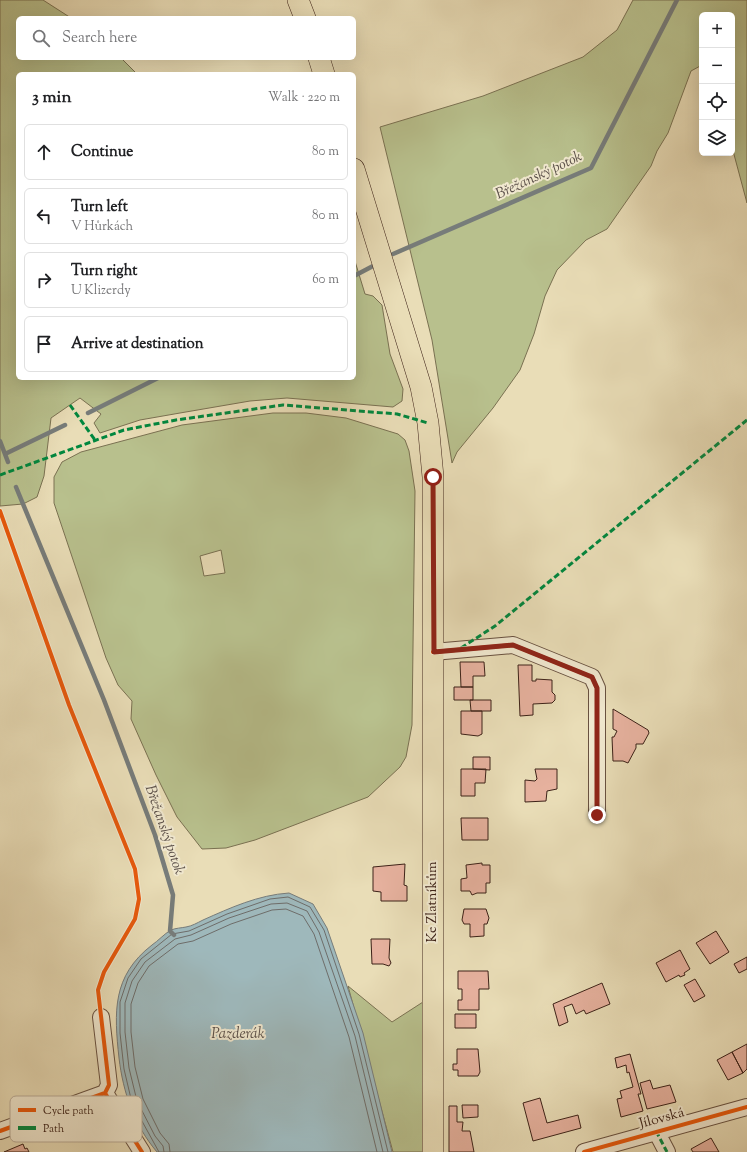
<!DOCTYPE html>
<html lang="en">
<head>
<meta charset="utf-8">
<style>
  body { margin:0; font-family:"Sorts Mill Goudy",serif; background:#f2f2f2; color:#202124 }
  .controls { position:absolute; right:12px; top:12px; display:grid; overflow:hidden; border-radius:6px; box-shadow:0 4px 16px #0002 }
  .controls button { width:36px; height:36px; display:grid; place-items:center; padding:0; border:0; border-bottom:1px solid #e0e0e0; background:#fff; color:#202124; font:20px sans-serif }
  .stop { position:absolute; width:12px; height:12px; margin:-9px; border:3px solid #8f2418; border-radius:50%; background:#fff }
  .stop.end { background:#8f2418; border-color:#fff; box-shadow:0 1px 4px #0008 }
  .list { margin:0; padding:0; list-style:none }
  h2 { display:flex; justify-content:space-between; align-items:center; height:52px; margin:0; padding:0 16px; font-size:17px }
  h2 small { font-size:13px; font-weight:400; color:#757577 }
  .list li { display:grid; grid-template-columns:26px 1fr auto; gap:12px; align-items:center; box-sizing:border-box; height:56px; margin:0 8px 8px; padding:0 8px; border:1px solid #e0e0e0; border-radius:6px }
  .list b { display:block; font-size:15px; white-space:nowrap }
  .list p { margin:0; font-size:13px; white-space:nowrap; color:#757577 }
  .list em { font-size:13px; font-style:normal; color:#757577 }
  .icon { flex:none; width:22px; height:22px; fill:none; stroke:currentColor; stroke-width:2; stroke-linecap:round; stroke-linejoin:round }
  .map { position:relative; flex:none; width:747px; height:1152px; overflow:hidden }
  .search { position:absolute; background:#fff; box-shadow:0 4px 16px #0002; left:16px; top:16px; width:340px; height:44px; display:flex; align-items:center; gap:10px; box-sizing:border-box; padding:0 14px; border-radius:6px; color:#757577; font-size:15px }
  .panel { position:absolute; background:#fff; box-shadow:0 4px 16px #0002; left:16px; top:72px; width:340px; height:308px; border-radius:6px }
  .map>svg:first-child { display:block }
</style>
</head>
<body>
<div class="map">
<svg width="747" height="1152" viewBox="0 0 747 1152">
  <rect width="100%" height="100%" fill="#e9ddb7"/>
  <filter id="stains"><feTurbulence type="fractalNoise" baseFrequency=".005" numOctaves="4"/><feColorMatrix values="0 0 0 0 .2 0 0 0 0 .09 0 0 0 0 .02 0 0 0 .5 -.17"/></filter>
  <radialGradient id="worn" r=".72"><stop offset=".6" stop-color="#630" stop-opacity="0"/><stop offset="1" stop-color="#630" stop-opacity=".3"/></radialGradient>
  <path fill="#b8c08d" stroke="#7a7152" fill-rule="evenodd" d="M0 0H43L71 18H18V58H121L137 74H18V378H354V258L365 294 373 296 382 305 390 354 403 389 402 401 393 407 287 398 250 401 180 413 140 420 100 433 94 423 101 414 80 398 51 418 44 476 37 497 23 504 0 506Z
    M633 0H747V203L732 147V15H702V65L691 71 668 133 657 151 651 166 607 229 586 240 557 270 545 296 534 334 520 370 493 408 457 452 452 463 432 340 380 127 483 96 583 57 617 30Z
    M273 413H306L346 418 398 434 405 440 409 451 415 491 412 725 406 757 400 767 368 797 255 840 226 848 202 849 177 817 156 775 131 719 132 701 118 685 106 658 54 503V477L62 462 81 452 182 425ZM221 550 225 573 204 576 200 556Z
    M348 986 392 1022 423 1002 424 1152H393Z"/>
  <path fill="#9eb8bb" stroke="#777c7a" d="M289 893 313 904 327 928 363 1033 392 1152H157C134 1125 123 1092 119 1058 114 1012 112 976 152 945 158 941 164 934 171 930 176 928 181 928 186 927 192 926 197 923 203 920 230 908 258 895 289 893Z"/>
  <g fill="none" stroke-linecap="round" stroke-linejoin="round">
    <path stroke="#6e6d6a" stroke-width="1" d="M159 1152 132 1103 124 1069 120 1033V1002L128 978 141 959 172 934 189 931 227 914 270 899 288 897 310 907 324 930 359 1034 388 1152
      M164 1152 163 1146 155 1136 137 1101 129 1068 125 1032V1003L132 981 145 962 175 939 191 935 229 918 271 904 287 903 307 911 319 932 355 1036 383 1152
      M170 1152 169 1144 160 1133 143 1099 135 1067 131 1032V1004L138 983 149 966 178 944 193 941 231 924 272 910 286 909 303 916 314 934 349 1037 377 1152"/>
    <path stroke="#777c7a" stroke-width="4.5" d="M393 254 591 168 677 0
      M354 276 373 266
      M88 413 158 378
      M0 441 8 462
      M5 454 65 425
      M16 487 104 700 155 835 173 895 170 931 174 935"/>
  </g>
  <path fill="#e6b19e" stroke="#3d2218" d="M460 662H484L485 676H473V687H461Z
    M518 665H532V681H536V679L552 680V692L555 695V700L552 703 533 704V715L520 716Z
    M454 687H473V700H454Z
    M470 700H491V711H471Z
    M613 709 648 730 649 733 643 744H636V748L628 763 623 761H613L612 737H614L617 731 613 729Z
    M461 711H482V734L478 736 461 734Z
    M473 757H490V770L473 769Z
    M461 769H486L485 783H475V796H461Z
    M535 769H557V789L547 791 546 801 525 802V780L535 781 537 779Z
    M461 818H488V840H462Z
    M482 863V865H490V883H486V893H477L472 895 470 891H461V879L467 878 466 865Z
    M405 864 404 885 407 886V901H381V892L373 891V867Z
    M464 909H486L489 918 487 924H484V936L470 937V924H464L462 920Z
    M716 931 729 952 710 964 696 943Z
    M371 939H390L389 958 391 963 389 966 383 964H372Z
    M680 950 690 969 684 973 685 975 680 977 679 975 666 982 656 963Z
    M747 957V969L739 973 734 964Z
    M458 971H488L489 989H479V1010H458V1000H462V989H458Z
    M695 979 705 996 694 1002 684 985Z
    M602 983 610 1004 586 1014 584 1010 576 1014 572 1004 564 1007 568 1022 559 1026 553 1004Z
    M455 1014H476V1028H455Z
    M747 1044V1069L743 1073 732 1052Z
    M457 1049H478L480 1072 478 1076H458V1070H453V1064H457Z
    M732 1052 743 1073 728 1080 717 1060Z
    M630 1054 641 1094H638L643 1111 621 1117 617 1099 622 1098 620 1091 633 1087 629 1072 627 1073 626 1065 617 1068 615 1058Z
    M650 1080 653 1089 670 1085 676 1102 647 1109 640 1083Z
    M540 1098 547 1123 578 1115 581 1128 533 1141 523 1103Z
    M462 1105H478V1117L463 1118Z
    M449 1106H457V1122H463L462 1131H470L474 1152H449Z
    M711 1138 719 1152H693L691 1149Z
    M23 1144 25 1149 27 1148 29 1152H4Z"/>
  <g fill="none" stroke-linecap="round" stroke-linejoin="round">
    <defs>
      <path id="minor" d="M433 652 513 645 592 677 597 688V815
        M105 1093 142 1152
        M0 1131 105 1093 109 1085 101 1017
        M656 1131 667 1152
        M584 1152 747 1107"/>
      <path id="major" d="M298 0 305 18
        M319 58 324 74
        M354 169 421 387 428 423 433 477V1152"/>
    </defs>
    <use href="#minor" stroke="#685140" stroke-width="18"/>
    <use href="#major" stroke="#3d2218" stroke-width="22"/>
    <use href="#minor" stroke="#f1e9d0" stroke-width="16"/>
    <use href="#major" stroke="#e9ddb7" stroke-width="21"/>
    <path stroke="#00873e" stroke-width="3" stroke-dasharray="6 3" stroke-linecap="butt" d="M70 405 95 440
      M0 475 124 430 176 420 283 405 397 414 428 423
      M461 648 495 626 747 420
      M656 1131 667 1152"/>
    <defs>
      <path id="cycleway" d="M0 511 69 705 135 869 139 899 135 919 104 972 98 990 109 1085 105 1093 0 1131
        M433 652 513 645 592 677 597 688V815
        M105 1093 142 1152
        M584 1152 747 1107"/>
    </defs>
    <use href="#cycleway" stroke="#f1e9d0" stroke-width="6"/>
    <use href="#cycleway" stroke="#e8590c" stroke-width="4"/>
  </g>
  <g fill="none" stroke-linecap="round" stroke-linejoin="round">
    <path stroke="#8f2418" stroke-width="5" d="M433 477 434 652 513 645 592 677 597 688V815"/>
  </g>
  <g text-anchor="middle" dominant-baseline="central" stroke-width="4" stroke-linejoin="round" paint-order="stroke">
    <g font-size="14" fill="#3d2218" stroke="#f1e9d0">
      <text transform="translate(433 902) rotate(-90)">Ke Zlatníkům</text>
      <text transform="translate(662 1119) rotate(-15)">Jílovská</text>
    </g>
    <g font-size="15" font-style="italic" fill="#5a4f49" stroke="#f1e9d0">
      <text transform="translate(539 176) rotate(-25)">Břežanský potok</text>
      <text transform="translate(164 830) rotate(71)">Břežanský potok</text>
      <text x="238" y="1034">Pazderák</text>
    </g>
  </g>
  <rect x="10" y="1096" width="132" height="46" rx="6" fill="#f1e9d0" stroke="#bbad99" stroke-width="1"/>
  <rect x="18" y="1108" width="18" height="4" fill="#e8590c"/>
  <rect x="18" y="1126" width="18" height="4" fill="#00873e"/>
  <g font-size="11" fill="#3d2218">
    <text x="43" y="1114">Cycle path</text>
    <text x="43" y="1132">Path</text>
  </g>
  <rect width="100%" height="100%" filter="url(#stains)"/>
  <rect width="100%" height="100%" fill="url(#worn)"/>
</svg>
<div class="controls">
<button>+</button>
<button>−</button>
<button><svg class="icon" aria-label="locate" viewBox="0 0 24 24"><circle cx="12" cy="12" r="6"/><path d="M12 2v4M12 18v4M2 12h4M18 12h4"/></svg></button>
<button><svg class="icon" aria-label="layers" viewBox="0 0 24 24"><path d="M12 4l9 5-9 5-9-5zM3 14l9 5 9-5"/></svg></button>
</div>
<div class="stop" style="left:433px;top:477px"></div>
<div class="stop end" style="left:597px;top:815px"></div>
<div class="search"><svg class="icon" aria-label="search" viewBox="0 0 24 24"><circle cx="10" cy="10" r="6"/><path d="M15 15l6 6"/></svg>Search here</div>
<section class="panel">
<h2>3 min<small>Walk · 220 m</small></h2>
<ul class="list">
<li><svg class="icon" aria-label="ahead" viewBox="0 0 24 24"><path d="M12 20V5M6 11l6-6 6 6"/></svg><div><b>Continue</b></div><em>80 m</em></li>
<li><svg class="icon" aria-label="left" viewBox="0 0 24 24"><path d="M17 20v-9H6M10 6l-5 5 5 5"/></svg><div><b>Turn left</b><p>V Hůrkách</p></div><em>80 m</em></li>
<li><svg class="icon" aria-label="right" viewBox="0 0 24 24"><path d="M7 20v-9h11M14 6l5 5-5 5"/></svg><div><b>Turn right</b><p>U Klizerdy</p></div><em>60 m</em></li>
<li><svg class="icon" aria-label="arrive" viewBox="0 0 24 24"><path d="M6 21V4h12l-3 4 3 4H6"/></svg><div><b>Arrive at destination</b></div></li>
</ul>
</section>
</div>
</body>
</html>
